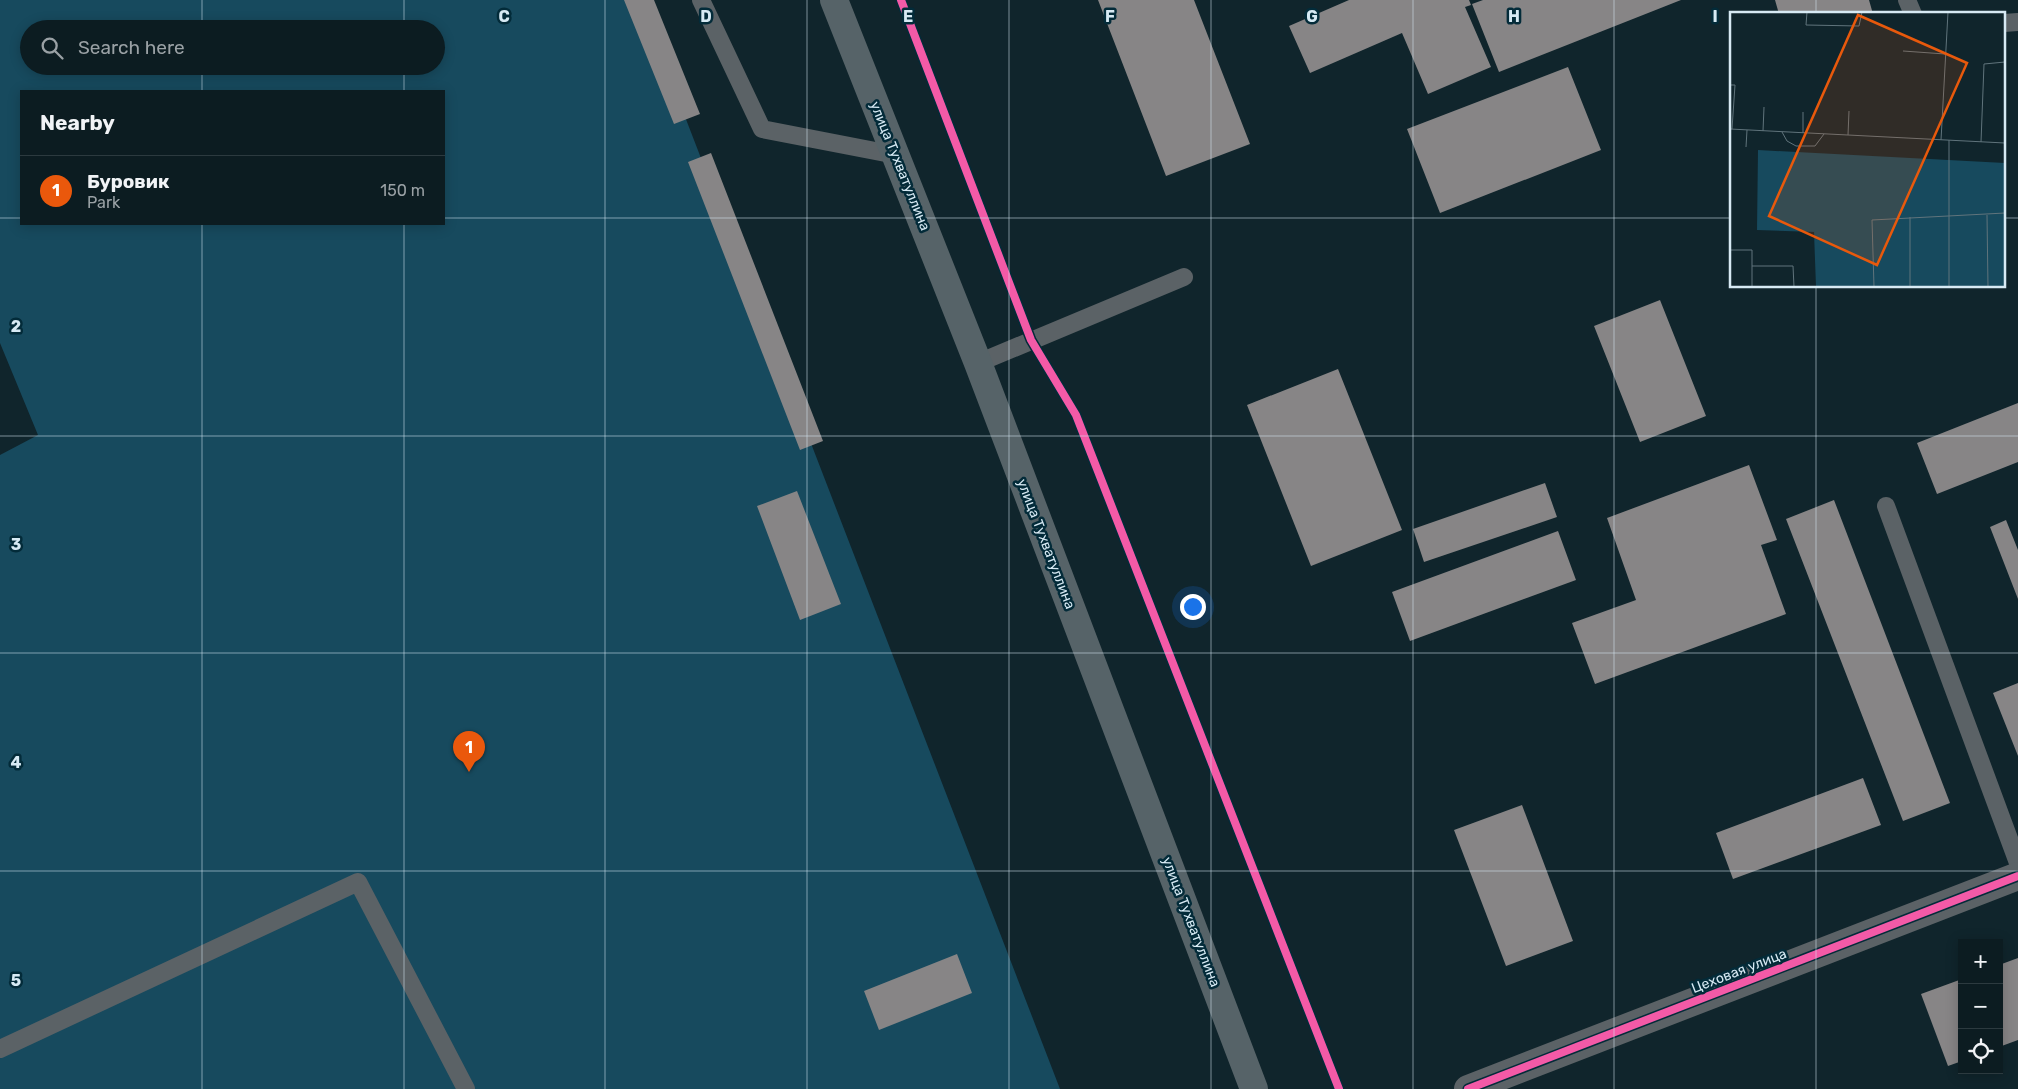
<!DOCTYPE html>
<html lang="en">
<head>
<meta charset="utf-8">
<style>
  body { margin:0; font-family:Rubik,sans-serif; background:#1a292e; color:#f1f3f6 }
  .controls { position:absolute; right:15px; bottom:15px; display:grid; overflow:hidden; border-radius:0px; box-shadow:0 2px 12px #0003 }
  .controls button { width:45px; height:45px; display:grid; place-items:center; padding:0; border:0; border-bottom:1px solid #2c3a3f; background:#0c1c21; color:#f1f3f6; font:25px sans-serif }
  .you { position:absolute; left:1192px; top:606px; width:18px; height:18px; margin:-12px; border:4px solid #fff; border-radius:50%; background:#1a73e8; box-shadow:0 0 0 8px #1a73e833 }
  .badge { display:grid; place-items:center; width:32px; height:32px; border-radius:50%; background:#ea580c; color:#fff; font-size:16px; font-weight:700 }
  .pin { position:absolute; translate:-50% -41px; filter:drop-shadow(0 1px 2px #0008) }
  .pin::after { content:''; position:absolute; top:26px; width:18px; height:15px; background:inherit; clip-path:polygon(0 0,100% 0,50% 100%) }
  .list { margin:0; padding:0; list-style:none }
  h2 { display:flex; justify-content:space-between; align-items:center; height:65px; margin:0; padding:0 20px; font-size:21px }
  h2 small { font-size:16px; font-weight:400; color:#9aa1a5 }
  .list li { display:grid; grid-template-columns:32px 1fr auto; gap:15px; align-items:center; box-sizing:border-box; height:70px; padding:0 20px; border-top:1px solid #2c3a3f }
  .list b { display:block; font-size:19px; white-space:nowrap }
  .list p { margin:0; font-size:16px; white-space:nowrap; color:#9aa1a5 }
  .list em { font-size:16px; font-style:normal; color:#9aa1a5 }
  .icon { flex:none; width:28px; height:28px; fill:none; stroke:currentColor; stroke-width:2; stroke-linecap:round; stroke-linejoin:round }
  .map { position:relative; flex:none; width:2018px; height:1089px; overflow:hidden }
  .search { position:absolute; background:#0c1c21; box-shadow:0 2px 12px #0003; left:20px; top:20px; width:425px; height:55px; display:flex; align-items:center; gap:12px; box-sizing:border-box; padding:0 18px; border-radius:28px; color:#9aa1a5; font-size:19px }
  .panel { position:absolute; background:#0c1c21; box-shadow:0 2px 12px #0003; left:20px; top:90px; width:425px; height:135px; border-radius:0px }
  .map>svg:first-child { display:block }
</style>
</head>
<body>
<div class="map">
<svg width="2018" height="1089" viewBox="0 0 2018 1089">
  <rect width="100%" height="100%" fill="#10252c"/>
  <path fill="#174a5e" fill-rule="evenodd" d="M0 0H640L1060 1089H0V455L38 435 0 343ZM29 29H436V66H29ZM21 91H444V224H21Z"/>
  <path fill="#878586" d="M624 0H654L700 114 674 124Z
    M1098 0H1194L1250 144 1166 176Z
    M1349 0H1469L1471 5 1465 7 1491 67 1428 94 1402 33 1310 73 1289 26Z
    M1483 0H1681L1499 72 1472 4Z
    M1775 0H1869L1873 14H1779Z
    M1568 67 1601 150 1440 213 1407 129Z
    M711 153 823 441 800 450 688 162Z
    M1660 300 1706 416 1640 442 1594 326Z
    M1338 369 1402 530 1311 566 1247 405Z
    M2018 403V462L1937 494 1917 443Z
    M1749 465 1777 540 1761 545 1786 614 1595 684 1572 623 1636 600 1607 518Z
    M1545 483 1557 517 1424 562 1413 529Z
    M797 491 841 604 800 620 757 506Z
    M1834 500 1950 803 1903 821 1786 519Z
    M2006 520 2018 550V599L1990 527Z
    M1558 531 1576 580 1410 641 1392 592Z
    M2018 683V756L1993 693Z
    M1863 778 1881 825 1733 879 1716 833Z
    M1522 805 1573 941 1506 966 1454 830Z
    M957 954 972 993 879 1030 864 991Z
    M2018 958V1040L1999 1047V965Z
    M1962 979V1061L1948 1066 1921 994Z"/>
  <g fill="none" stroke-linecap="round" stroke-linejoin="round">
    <path stroke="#556064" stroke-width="3" stroke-dasharray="5 2.5" stroke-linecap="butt" d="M901 0 1022 317
      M1044 363 1076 415 1339 1089"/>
    <path stroke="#5b6266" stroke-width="18" d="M701 0 762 129 896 155
      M1907 0 1913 14
      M2004 23 2018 22
      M978 363 1184 277
      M1886 506 2018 863
      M0 1049 358 882 466 1089"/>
    <path stroke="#5b6266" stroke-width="28" d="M1468 1089 2018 876"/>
    <path stroke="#566368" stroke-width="28" d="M834 0 978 363 1254 1089"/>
    <defs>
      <path id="cycleway" d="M901 0 1031 340 1076 415 1339 1089
        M1468 1089 2018 876"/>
    </defs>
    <use href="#cycleway" stroke="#032b39" stroke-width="11"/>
    <use href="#cycleway" stroke="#f35aa7" stroke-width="8"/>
  </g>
  <path fill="none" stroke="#d7eaf4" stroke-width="1" stroke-opacity="0.55" d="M202 0V29M404 0V29M605 0V1089M807 0V1089M1009 0V1089M1211 0V1089M1413 0V1089M1614 0V1089M1816 0V14M202 66V91M404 66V91M0 218H21M444 218H1732M2004 218H2018M202 224V1089M404 224V1089M1816 286V1089M0 436H2018M0 653H2018M0 871H2018"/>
  <g text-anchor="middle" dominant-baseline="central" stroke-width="5" stroke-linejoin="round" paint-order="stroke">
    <g font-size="14" fill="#d7eaf4" stroke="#032b39">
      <text transform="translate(900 166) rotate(68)">улица Тухватуллина</text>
      <text transform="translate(1046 544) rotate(69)">улица Тухватуллина</text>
      <text transform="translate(1191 922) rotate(69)">улица Тухватуллина</text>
      <text transform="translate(1739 971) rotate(-21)">Цеховая улица</text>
    </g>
  </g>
  <g transform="translate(1730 12)">
    <rect width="275" height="275" fill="#10252c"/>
    <path d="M28 138 275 151V275H86L84 220 27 218Z" fill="#174a5e"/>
    <path fill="none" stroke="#60747c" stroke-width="1" d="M77 0 76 13 129 14 132 0M173 39 215 42M0 73H5L2 117M0 117 275 131M33 119 34 95M52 120 57 129 66 134H85L94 122M73 121V100M118 123 119 99M211 128 218 0M219 128V275M251 130 254 52 275 50M16 135 17 118M257 203 258 275M180 205V275M0 238H22V275M22 254H63L64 275M144 275 142 208 275 201"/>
    <path fill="#e8590c" fill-opacity="0.15" stroke="#e8590c" stroke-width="2.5" d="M128 3 237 51 147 253 39 204Z"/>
    <rect width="275" height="275" fill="none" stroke="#d7eaf4" stroke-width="2.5"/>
  </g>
  <g font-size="16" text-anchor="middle" font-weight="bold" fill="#d7eaf4" stroke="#032b39" stroke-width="5" stroke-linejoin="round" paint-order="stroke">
    <text x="504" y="22">C</text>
    <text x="706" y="22">D</text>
    <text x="908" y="22">E</text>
    <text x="1110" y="22">F</text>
    <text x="1312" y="22">G</text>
    <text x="1514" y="22">H</text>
    <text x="1715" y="22">I</text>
    <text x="16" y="332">2</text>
    <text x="16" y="550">3</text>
    <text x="16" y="768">4</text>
    <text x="16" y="986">5</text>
  </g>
</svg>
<div class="controls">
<button>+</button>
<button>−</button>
<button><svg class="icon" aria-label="locate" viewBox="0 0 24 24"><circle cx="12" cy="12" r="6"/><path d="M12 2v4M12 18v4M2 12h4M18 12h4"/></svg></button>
</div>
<div class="you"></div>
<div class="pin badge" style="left:469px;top:772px">1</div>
<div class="search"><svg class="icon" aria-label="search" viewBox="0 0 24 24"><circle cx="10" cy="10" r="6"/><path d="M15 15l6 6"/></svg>Search here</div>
<section class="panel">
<h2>Nearby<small></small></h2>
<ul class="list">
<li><span class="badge">1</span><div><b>Буровик</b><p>Park</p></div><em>150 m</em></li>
</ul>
</section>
</div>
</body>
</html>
